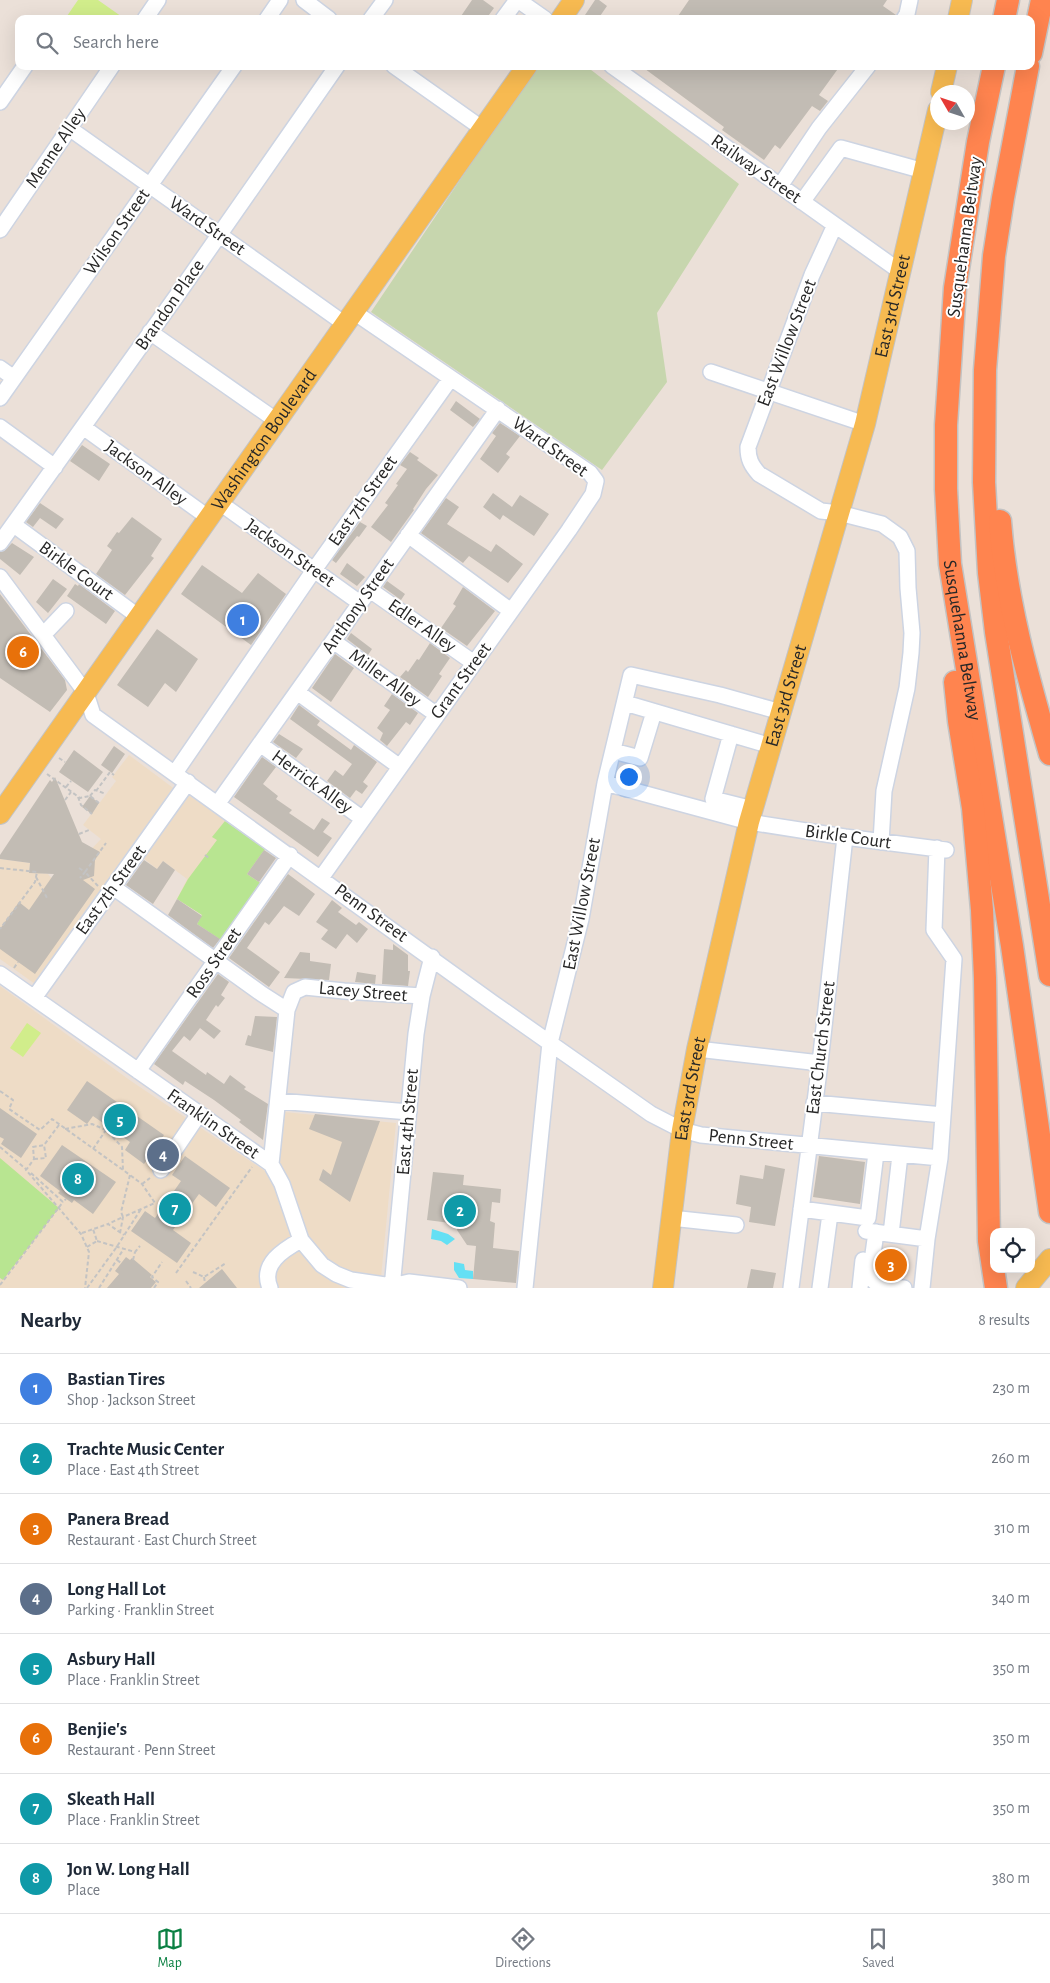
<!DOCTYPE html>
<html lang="en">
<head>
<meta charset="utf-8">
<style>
  body { margin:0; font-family:"Alegreya Sans",sans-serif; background:#f2f2f3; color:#1f2937 }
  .controls { position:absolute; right:15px; bottom:15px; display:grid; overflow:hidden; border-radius:10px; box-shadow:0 5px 20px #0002 }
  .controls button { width:45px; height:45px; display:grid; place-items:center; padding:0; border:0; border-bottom:1px solid #e0e1e3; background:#fff; color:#1f2937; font:25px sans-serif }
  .compass { position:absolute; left:930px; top:85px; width:45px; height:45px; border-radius:50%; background:#fff; box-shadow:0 5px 20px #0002; rotate:309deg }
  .you { position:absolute; left:628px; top:776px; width:18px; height:18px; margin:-12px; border:4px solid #fff; border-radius:50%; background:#1a73e8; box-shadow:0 0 0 8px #1a73e833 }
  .badge { display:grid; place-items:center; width:32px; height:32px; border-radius:50%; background:#0b8043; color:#fff; font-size:16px; font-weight:700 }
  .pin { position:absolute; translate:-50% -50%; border:2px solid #fff; box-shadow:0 1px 5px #0006 }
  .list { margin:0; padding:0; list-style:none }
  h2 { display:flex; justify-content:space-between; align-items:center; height:65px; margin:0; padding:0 20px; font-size:21px }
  h2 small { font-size:16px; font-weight:400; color:#747a83 }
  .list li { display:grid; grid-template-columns:32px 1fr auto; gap:15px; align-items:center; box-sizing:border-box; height:70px; padding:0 20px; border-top:1px solid #e0e1e3 }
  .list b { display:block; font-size:19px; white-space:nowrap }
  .list p { margin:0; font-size:16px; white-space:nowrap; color:#747a83 }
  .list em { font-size:16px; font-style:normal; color:#747a83 }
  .icon { flex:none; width:28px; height:28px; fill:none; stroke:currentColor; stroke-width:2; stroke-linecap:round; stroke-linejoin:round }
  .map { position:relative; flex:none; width:1050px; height:1288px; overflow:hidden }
  .search { position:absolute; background:#fff; box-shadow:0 5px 20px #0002; left:15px; right:15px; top:15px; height:55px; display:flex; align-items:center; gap:12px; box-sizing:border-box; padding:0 18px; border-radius:10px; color:#747a83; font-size:19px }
  .sheet { height:625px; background:#fff }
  nav { display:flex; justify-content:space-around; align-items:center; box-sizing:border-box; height:70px; border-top:1px solid #e0e1e3; background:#fff; font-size:14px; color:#747a83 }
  nav a { display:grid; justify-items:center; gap:2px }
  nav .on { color:#0b8043 }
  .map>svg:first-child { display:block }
</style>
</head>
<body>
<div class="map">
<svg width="1050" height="1288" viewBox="0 0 1050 1288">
  <rect width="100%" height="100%" fill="#ebe0d8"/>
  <path fill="#eedcc6" d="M129 755 176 790 182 791 199 802 265 849 247 874 262 884 221 940 197 924 202 915 177 899 187 879 163 861 157 869 143 858 101 891 35 984 0 959V859L30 863 29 872 48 874 57 885 101 839 83 825 116 781 112 777Z
    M0 986 131 1081 271 1175 284 1112 396 1123 380 1288H0Z"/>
  <path fill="#b8e591" d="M225 821 265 849 247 874 262 884 221 940 197 924 202 915 177 899 188 879 217 840 212 837Z
    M0 1158 59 1208 3 1280 0 1278Z"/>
  <path fill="#c7d6ae" d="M537 66H586L739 184 657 313 667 382 602 470 371 312Z"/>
  <path fill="#d1ed8b" d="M78 0H98L125 19H65Z
    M27 1023 41 1033 23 1057 10 1048Z"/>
  <path fill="#64e0f4" d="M432 1229 448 1234 455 1239 447 1245 441 1241 431 1239Z
    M454 1262 464 1264 465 1270 473 1271V1279L459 1278 454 1270Z"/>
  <path fill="#c2bcb4" d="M472 0H483L494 8 486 19H459Z
    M595 0H599L607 6 598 19H591L585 15Z
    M689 0H887L883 6 896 15 895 19H676Z
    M641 66H840L819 95 828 101 820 111 812 106 780 149 775 145 764 160 722 130 724 127Z
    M456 401 480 419 473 427 450 410Z
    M500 423 520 436 506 454 510 457 498 473 480 459 496 436 492 433Z
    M82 445 110 464 99 481 70 461Z
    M410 452 419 458 417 460 438 475 426 489 413 509 414 510 391 542 371 527 388 505 385 503 398 485 396 484 407 469 400 465Z
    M493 493 512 507 520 495 549 514 534 536 503 515 500 520 483 507Z
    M446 498 459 507 447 524 491 552 496 544 523 564 508 583 469 556 463 563 421 533Z
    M40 503 64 519 56 529 40 518 33 527 26 522Z
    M132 517 162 539 151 556 154 558 125 595 96 574 112 550 107 546 117 532 119 533Z
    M360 522 367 526 359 537 357 536 336 563 332 560Z
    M12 543 34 557 20 575 0 559V552L4 551Z
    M347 563 365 577 357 586 340 574Z
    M202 565 242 593 258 573 286 594 251 645 181 594Z
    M53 579 67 589 48 613 36 602Z
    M387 581 405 594 401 600 383 587Z
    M75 584 78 586 79 584 115 611 106 624 67 596Z
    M463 587 495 611 467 646 441 628 456 606 453 604Z
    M0 594 65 680 67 690 50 712 0 678Z
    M157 629 198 659 176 692 165 683 148 707 117 685Z
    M351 633 372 649 368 655 347 639Z
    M430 643 450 658 439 674 442 676 428 697 400 677 406 670 408 672 417 659 419 660Z
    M335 654 354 668 331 702 312 688Z
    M392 694 418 713 410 725 406 722 387 746 380 740 383 733 377 728 390 710 384 706Z
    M299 705 320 721 317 725 351 750 354 745 377 762 363 782 368 786 362 794 356 790 350 798 327 781 335 770 343 776 352 764 290 719Z
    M279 734 303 749 296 758 273 742Z
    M114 746 125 754 112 773 101 765Z
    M74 750 103 772 88 792 59 772Z
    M262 757 276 767 263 784 278 796 276 799 292 810 289 813 314 830 322 818 330 823 323 832 332 838 318 857 234 797Z
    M55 777 82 842 100 852 95 860 94 876 83 880 95 889 35 974 0 949V929L19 902 29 910 54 874 29 873 30 863 0 859V855L50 780 52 782Z
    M90 796 99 803 92 814 82 807Z
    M264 850 276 858 259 882 247 874Z
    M144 860 157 869 163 861 175 870 153 904 126 885Z
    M288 874 315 894 299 916 284 906 269 925 265 922 247 948 280 972 269 987 229 958Z
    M177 899 202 916 197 924 220 939 213 948 168 915Z
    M332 900 342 908 338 912 356 925 359 922 368 929 357 943 347 934 336 949 321 939 328 930 316 922Z
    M393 944 408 955V971H410L408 986 382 984 384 949 393 950Z
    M300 952 310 953V961L331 964 329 980 284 978Z
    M357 972 376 975 375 984 355 982Z
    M218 974 229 982 221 995 225 998 218 1007 216 1005 206 1020 221 1031 214 1039 200 1028 190 1041 184 1036 172 1051 206 1075 207 1072 224 1084 230 1075 246 1087 244 1089 268 1104 263 1140 239 1122 241 1120 214 1100 185 1081 183 1085 154 1064Z
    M255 1016 277 1017 273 1052 245 1045 248 1035 251 1036Z
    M87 1081 164 1135 144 1164 125 1150 130 1142 93 1116 87 1124 67 1110Z
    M0 1108 37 1134 21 1158 1 1144 4 1139 0 1137Z
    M315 1114 380 1121 350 1202 319 1180 323 1169 331 1175 342 1142 309 1129Z
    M62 1145 116 1182 93 1214 74 1200 72 1203 58 1193 60 1191 40 1176Z
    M185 1156 230 1188 216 1207 199 1194 173 1230 191 1243 177 1263 131 1231 145 1211 155 1218 181 1181 172 1175Z
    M819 1156 865 1162 860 1204 813 1197Z
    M765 1165 785 1169 775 1226 749 1222 751 1207 736 1204 740 1175 763 1179Z
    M433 1172 464 1175 463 1185 501 1189 500 1203 492 1202 490 1221 495 1223 493 1248 519 1251 516 1283 473 1279 476 1246 467 1245 457 1230 458 1224 427 1220Z
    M126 1257 130 1260 132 1258 152 1275 150 1277 156 1282 151 1288H107L119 1274 115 1271Z
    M222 1269 237 1288H199L217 1273Z
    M751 1269 776 1273 773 1288H747Z"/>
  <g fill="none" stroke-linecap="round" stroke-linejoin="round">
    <defs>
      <path id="minor" d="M304 0 329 19
        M518 0 545 19
        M145 19 158 0
        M267 19 280 0
        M371 19 385 0
        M503 19 517 0
        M904 19 907 14 910 0
        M394 66 483 129
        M612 66 901 272
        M0 102 25 66
        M69 128 345 324
        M780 186 819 128 868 66
        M802 202 841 148 924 171
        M835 225 812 275 748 447C748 459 751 465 759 474L821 511 839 513 882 524 900 537 907 551 908 588 912 633 911 653 907 688 884 791 881 842
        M0 230 112 66
        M150 332 277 421
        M0 368 14 378
        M711 372 865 424
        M0 398 234 66
        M0 427 55 467
        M83 427 209 518
        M220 503 360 603
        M14 525 139 617
        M408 535 511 611
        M0 543 178 294 337 66
        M0 577 86 693 93 715 493 1003 651 1114 682 1130 701 1135 940 1158
        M370 590 474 663
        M44 634 66 611
        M333 641 437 715
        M297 692 400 767
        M625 703 771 746
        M731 734 713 799 753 809
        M260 744 363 819
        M613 751 640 758 654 712
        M175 773 314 570 451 378
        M605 783 749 822 845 837 946 850
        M218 803 498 409
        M321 878 569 530 593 494 596 481 590 473 354 312
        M113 887 262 994 287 1010
        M0 974 271 1164 282 1184 301 1240 322 1265 336 1274 351 1280 392 1286
        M34 998 188 782
        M697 1049 820 1063
        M138 1071 290 855
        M278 1101 409 1112
        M814 1103 943 1115
        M271 1164 287 1010 294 992 305 987 344 991 422 996
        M161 1170 199 1114
        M801 1209 868 1218 876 1153
        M671 1218 736 1225
        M866 1231 927 1239 922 1288
        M876 1232 870 1276C876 1288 891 1287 904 1288
        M891 1234 900 1155
        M927 1239 940 1158 954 959 934 930 937 848
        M270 1288C260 1264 283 1250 301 1240
        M392 1288 416 1034 422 996 432 957
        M396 1288 392 1286 409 1282 459 1288
        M525 1288 550 1043 581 919 605 783 631 675 720 695 781 712
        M791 1288 820 1063 845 837
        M820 1288 830 1214
        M860 1288 863 1260"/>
      <g id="major">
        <path d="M561 19 574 0"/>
        <path d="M958 19 962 0"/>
        <path d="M941 92 947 66"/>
        <path id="s1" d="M0 814 527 66"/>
        <path id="s2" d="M663 1288 682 1130 697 1049 749 822 865 424 938 110"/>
        <path d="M1026 1288 1050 1259"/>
      </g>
      <g id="highway">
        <path d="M1004 19 1008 0"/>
        <path d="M1031 53 1042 0"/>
        <path id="s3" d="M994 66 978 142 955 288 946 425V489L950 564 1012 946 1050 1212"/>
        <path d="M1028 66 1003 198 994 256 985 370 984 482 989 573 996 632 1050 975"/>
        <path d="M1000 521C1006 601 1028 678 1050 754"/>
        <path d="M955 682 959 721 973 808 982 910 985 978 989 1241 996 1288"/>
      </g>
    </defs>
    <use href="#minor" stroke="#cdd4e2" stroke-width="18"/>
    <use href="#major" stroke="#c3c3c3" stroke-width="22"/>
    <use href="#highway" stroke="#c3c3c3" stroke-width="25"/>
    <path stroke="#c3c3c3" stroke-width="2" stroke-dasharray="4 2.5" stroke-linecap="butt" d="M59 758 65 762
      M47 774 80 798 90 796 99 803
      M66 787 71 781
      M96 791 110 772 114 775
      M90 796 95 790 106 794
      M78 797 81 805 92 814
      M65 800 71 792
      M79 834 89 830
      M205 855 209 858
      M0 868 37 872 35 882 0 929
      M79 868 85 872 80 878
      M36 877 47 898
      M98 886 85 872 106 843
      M14 968 18 962
      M0 1091 13 1100 9 1109 40 1130 52 1119 130 1175 121 1212 123 1217 108 1224 124 1235
      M59 1125 44 1145 33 1147 34 1159 26 1170 81 1234 89 1252 85 1288
      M65 1129 92 1124 106 1130 122 1147 123 1170
      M0 1147 27 1170
      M93 1149 108 1127
      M34 1159 46 1158 44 1145
      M31 1173 63 1202 66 1199
      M142 1184 150 1178
      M82 1233 108 1224
      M120 1233 123 1217 155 1203 142 1184 130 1175
      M97 1241 135 1252 140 1246
      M87 1247 97 1241 93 1229
      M117 1260 121 1263
      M133 1260 135 1252
      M193 1272 204 1277 226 1263
      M176 1273 252 1167
      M204 1277 205 1283
      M186 1281 191 1288
      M0 1285 63 1202
      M87 1288 116 1248 141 1209
      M99 1288 123 1250
      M154 1288 158 1282 152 1277 162 1262"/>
    <use href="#minor" stroke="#fff" stroke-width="15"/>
    <use href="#major" stroke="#f7ba51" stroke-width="20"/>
    <use href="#highway" stroke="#ff844f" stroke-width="22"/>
  </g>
  <g text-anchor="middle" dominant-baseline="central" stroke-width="4" stroke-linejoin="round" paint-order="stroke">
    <g font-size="19" fill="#272727" stroke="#fff">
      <text transform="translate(56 148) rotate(-56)">Menne Alley</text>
      <text transform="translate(756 169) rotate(35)">Railway Street</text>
      <text transform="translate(207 226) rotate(35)">Ward Street</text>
      <text transform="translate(117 232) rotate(-55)">Wilson Street</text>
      <text transform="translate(965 237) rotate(-82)">Susquehanna Beltway</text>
      <text transform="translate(170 305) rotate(-55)">Brandon Place</text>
      <text stroke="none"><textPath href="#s2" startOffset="1010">East 3rd Street</textPath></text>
      <text transform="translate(787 343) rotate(-69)">East Willow Street</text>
      <text stroke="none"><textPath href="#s1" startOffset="458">Washington Boulevard</textPath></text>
      <text transform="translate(550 447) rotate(36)">Ward Street</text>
      <text transform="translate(146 473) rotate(36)">Jackson Alley</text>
      <text transform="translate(363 501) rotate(-55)">East 7th Street</text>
      <text transform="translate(290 553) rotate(35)">Jackson Street</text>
      <text transform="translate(76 571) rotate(36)">Birkle Court</text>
      <text transform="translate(358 606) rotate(-55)">Anthony Street</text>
      <text transform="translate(422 626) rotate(35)">Edler Alley</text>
      <text stroke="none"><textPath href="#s3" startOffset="579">Susquehanna Beltway</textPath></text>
      <text transform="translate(385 678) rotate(36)">Miller Alley</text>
      <text transform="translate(461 681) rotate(-54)">Grant Street</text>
      <text stroke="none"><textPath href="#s2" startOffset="606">East 3rd Street</textPath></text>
      <text transform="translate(312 782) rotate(36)">Herrick Alley</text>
      <text transform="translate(848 837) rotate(8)">Birkle Court</text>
      <text transform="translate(111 890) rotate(-54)">East 7th Street</text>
      <text transform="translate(582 904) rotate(-79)">East Willow Street</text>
      <text transform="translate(371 913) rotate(36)">Penn Street</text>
      <text transform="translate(214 963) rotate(-55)">Ross Street</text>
      <text transform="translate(363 992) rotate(5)">Lacey Street</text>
      <text transform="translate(821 1048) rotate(-83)">East Church Street</text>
      <text stroke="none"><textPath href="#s2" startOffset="201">East 3rd Street</textPath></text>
      <text transform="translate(408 1122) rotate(-85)">East 4th Street</text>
      <text transform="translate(213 1124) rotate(35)">Franklin Street</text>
      <text transform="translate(751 1140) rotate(6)">Penn Street</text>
    </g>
  </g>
</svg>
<div class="controls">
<button><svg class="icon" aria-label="locate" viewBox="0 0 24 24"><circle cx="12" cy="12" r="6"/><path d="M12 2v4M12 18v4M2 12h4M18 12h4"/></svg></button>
</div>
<svg class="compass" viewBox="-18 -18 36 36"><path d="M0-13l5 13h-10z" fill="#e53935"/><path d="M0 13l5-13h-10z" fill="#747a83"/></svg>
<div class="you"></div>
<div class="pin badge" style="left:243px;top:620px;background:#3f7fe0">1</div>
<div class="pin badge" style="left:460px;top:1211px;background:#0f9aa8">2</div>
<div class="pin badge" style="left:891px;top:1265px;background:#e8710a">3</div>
<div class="pin badge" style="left:163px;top:1155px;background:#5c6f8a">4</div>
<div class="pin badge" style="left:120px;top:1120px;background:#0f9aa8">5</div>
<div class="pin badge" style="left:23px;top:652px;background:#e8710a">6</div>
<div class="pin badge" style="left:175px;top:1209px;background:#0f9aa8">7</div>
<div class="pin badge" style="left:78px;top:1179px;background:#0f9aa8">8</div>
<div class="search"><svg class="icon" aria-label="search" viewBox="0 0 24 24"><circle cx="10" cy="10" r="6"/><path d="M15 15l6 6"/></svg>Search here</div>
</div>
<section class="sheet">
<h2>Nearby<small>8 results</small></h2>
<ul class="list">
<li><span class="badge" style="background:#3f7fe0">1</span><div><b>Bastian Tires</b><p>Shop · Jackson Street</p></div><em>230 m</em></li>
<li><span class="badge" style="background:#0f9aa8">2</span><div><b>Trachte Music Center</b><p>Place · East 4th Street</p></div><em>260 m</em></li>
<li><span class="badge" style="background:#e8710a">3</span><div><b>Panera Bread</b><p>Restaurant · East Church Street</p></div><em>310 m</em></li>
<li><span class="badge" style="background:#5c6f8a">4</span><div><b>Long Hall Lot</b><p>Parking · Franklin Street</p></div><em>340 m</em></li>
<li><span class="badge" style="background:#0f9aa8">5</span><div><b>Asbury Hall</b><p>Place · Franklin Street</p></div><em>350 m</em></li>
<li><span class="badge" style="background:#e8710a">6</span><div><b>Benjie's</b><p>Restaurant · Penn Street</p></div><em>350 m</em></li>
<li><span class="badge" style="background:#0f9aa8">7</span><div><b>Skeath Hall</b><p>Place · Franklin Street</p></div><em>350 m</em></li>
<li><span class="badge" style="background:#0f9aa8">8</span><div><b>Jon W. Long Hall</b><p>Place</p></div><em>380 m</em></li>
</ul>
</section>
<nav>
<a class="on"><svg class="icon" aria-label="map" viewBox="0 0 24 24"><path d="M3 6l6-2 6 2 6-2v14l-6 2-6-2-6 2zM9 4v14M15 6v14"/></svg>Map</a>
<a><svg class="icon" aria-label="directions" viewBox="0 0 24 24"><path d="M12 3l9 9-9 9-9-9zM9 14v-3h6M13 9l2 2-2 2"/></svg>Directions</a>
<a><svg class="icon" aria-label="saved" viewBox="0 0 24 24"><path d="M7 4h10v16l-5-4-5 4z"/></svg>Saved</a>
</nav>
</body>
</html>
